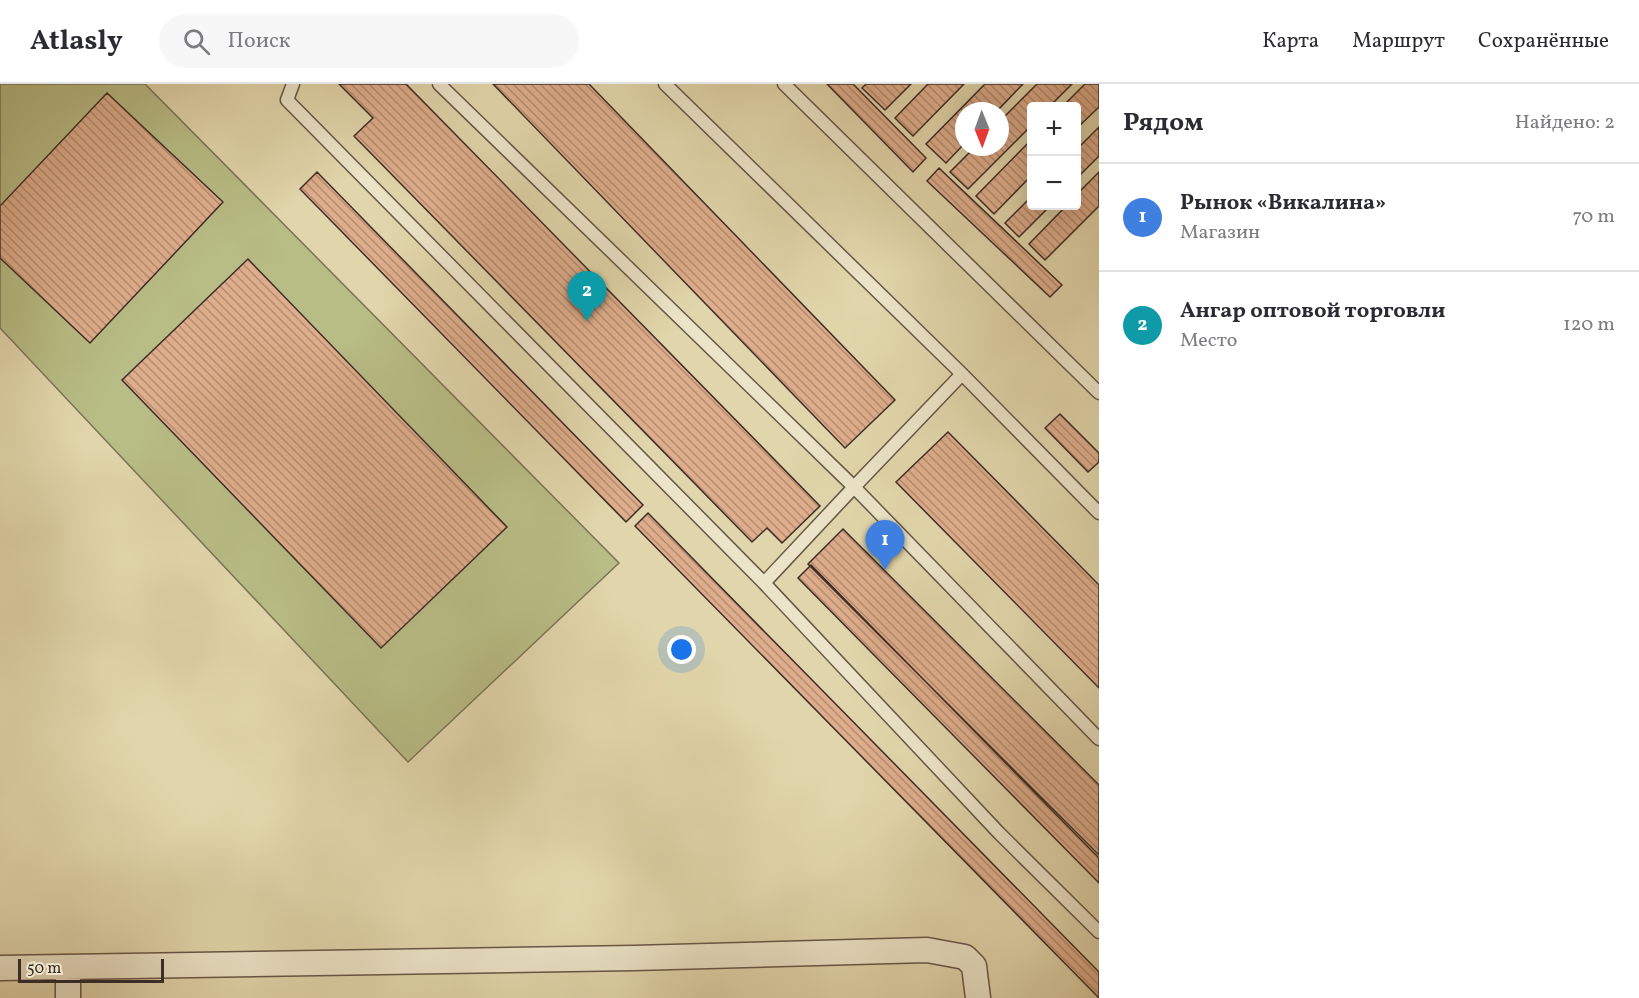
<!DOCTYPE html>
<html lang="ru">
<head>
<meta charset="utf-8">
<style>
  body { margin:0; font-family:Vollkorn,serif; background:#f7f7f7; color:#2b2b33 }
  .controls { position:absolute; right:18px; top:18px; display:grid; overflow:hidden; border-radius:6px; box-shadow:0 6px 24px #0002 }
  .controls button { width:54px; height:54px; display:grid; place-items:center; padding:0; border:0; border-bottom:2px solid #e1e1e2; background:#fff; color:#2b2b33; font:30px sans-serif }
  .compass { position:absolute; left:955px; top:18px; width:54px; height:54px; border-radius:50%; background:#fff; box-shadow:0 6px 24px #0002; rotate:179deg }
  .scale { position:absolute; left:18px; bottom:15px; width:146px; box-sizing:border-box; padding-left:6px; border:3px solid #3e2d26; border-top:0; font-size:16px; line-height:21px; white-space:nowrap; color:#3e2d26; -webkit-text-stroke:4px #ece4c8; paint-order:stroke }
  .you { position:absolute; left:682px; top:566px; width:21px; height:21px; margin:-15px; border:4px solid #fff; border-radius:50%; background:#1a73e8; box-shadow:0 0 0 9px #1a73e833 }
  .badge { display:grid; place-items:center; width:39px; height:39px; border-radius:50%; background:#2563eb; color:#fff; font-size:20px; font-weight:700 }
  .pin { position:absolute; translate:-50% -50px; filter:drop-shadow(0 2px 3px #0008) }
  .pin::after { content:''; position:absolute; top:32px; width:21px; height:18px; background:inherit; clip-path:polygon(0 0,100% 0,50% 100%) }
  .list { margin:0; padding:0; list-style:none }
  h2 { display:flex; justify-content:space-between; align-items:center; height:78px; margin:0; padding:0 24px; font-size:26px }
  h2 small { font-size:20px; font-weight:400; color:#7c7c81 }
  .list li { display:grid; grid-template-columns:39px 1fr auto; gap:18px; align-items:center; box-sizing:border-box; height:108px; padding:0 24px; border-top:2px solid #e1e1e2 }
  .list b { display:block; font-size:22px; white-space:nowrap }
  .list p { margin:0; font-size:20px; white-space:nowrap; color:#7c7c81 }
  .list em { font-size:20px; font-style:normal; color:#7c7c81 }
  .icon { flex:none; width:33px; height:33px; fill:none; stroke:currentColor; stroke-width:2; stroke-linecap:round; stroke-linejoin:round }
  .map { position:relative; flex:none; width:1099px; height:914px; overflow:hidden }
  header { display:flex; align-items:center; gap:36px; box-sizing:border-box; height:84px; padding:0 30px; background:#fff; border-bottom:2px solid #e1e1e2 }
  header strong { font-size:28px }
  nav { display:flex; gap:33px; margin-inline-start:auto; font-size:21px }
  .search { width:420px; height:54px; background:#f7f7f7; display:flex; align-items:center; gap:15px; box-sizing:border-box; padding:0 21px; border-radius:33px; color:#7c7c81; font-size:22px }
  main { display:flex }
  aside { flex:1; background:#fff }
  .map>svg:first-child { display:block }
</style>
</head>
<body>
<header>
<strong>Atlasly</strong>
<div class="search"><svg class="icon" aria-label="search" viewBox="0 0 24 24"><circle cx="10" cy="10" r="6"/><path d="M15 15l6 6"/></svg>Поиск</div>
<nav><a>Карта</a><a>Маршрут</a><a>Сохранённые</a></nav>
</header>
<main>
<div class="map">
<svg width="1099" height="914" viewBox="0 0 1099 914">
  <defs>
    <pattern id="building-back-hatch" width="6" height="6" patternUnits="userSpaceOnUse" patternTransform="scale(1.5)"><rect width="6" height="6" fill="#dead8b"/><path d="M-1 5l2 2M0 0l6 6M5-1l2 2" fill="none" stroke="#b58d71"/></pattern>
  </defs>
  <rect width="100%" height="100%" fill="#e1d6ab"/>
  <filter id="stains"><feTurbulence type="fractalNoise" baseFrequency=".00333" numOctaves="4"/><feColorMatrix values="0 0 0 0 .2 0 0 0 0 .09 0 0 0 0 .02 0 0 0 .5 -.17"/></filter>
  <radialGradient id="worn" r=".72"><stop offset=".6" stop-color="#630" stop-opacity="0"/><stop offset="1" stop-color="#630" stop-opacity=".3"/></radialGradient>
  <path fill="#b8bc85" stroke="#7b7456" stroke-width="1.5" d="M0 0H145L619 479 408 678 0 244Z"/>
  <path fill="url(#building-back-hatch)" stroke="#3e2d26" stroke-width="1.5" d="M339 0H406L820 422 782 459 767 444 752 458 354 52 373 34Z
    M493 0H589L895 316 845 364Z
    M827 0H853L926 74 913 88Z
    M866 0H911L885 26 862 4Z
    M928 0H964L913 52 895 34Z
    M985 0H1023L997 27H964V60L946 79 926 60Z
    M1037 0H1072L1050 22H1032V41L968 105 950 88 975 63H1000V37Z
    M1085 0H1099V23L1076 45V22H1063Z
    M107 9 223 118 90 259 0 174V122Z
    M1099 43V72L1076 95V66Z
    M1032 55V91L994 130 976 112Z
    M939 84 1062 201 1050 213 927 97Z
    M317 88 643 421 626 438 300 105Z
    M1099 88V122L1045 176 1029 160 1066 122H1076V111Z
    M1032 112V122H1050L1019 153 1005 139Z
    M248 175 507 443 381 564 122 296Z
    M1060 330 1099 369V378L1088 388 1045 344Z
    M948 348 1099 501V604L896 398Z
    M648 429 1099 888V914L635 442Z
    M843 445 1099 701V771L808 480Z
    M811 481 1099 774V799L798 494Z"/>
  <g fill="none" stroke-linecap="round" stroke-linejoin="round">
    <defs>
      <path id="lane" d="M293 0 287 16 764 499 999 749 1099 848
        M439 0 854 403 962 290
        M665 0 962 290 1099 429
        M784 0 1099 309
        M764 499 854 403 1099 655"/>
      <path id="street" d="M68 883V914
        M0 884 634 874 927 866 965 873 974 882 978 914"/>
    </defs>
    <use href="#lane" stroke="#675747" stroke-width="15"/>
    <use href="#street" stroke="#675747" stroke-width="27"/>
    <use href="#lane" stroke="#ece4c8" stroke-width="12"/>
    <use href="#street" stroke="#ece4c8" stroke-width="24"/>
  </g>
  <rect width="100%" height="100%" filter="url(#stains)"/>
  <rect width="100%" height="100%" fill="url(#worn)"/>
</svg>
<div class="controls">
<button>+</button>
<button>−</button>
</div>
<svg class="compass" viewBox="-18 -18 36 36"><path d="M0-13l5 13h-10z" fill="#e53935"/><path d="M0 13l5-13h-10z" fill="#7c7c81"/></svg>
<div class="scale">50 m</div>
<div class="you"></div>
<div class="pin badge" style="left:885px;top:486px;background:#3f7fe0">1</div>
<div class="pin badge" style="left:587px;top:237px;background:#0f9aa8">2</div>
</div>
<aside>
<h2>Рядом<small>Найдено: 2</small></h2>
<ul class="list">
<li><span class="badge" style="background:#3f7fe0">1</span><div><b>Рынок «Викалина»</b><p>Магазин</p></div><em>70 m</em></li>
<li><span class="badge" style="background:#0f9aa8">2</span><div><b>Ангар оптовой торговли</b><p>Место</p></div><em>120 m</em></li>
</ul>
</aside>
</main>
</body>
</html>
